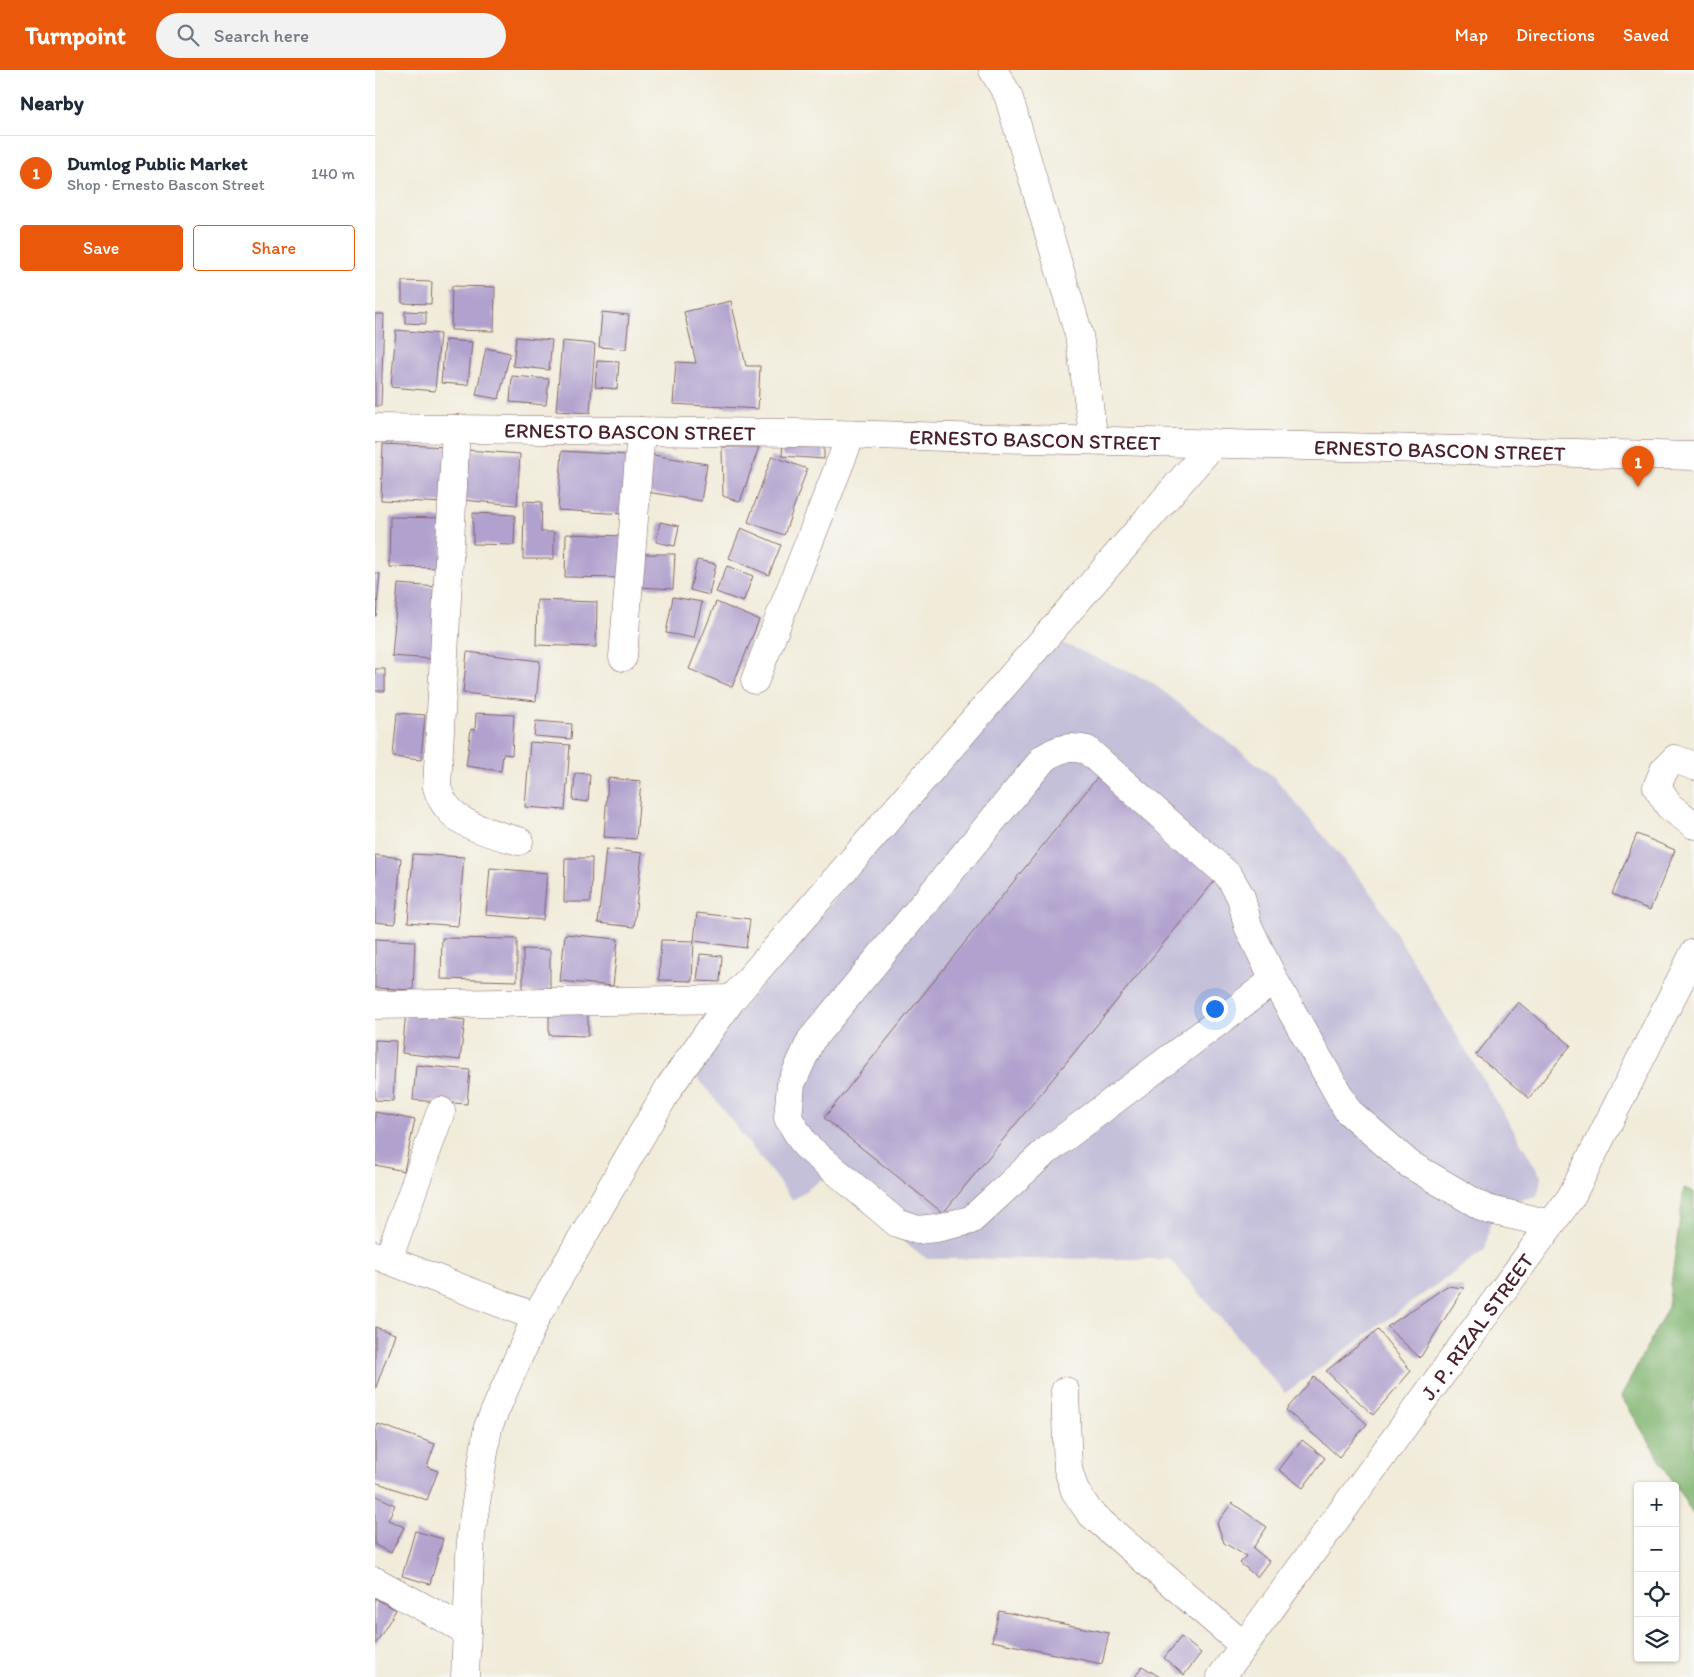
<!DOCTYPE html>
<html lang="en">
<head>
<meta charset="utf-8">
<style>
  body { margin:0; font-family:Itim,sans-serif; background:#f2f2f3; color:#1f2937 }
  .controls { position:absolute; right:15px; bottom:15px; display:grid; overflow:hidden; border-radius:5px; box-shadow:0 1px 4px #0004 }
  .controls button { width:45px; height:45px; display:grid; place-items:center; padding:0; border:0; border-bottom:1px solid #e0e1e3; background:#fff; color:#1f2937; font:25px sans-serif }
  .you { position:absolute; left:839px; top:938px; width:18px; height:18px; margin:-12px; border:4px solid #fff; border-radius:50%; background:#1a73e8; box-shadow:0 0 0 8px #1a73e833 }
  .badge { display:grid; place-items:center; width:32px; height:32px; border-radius:50%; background:#ea580c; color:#fff; font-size:16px; font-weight:700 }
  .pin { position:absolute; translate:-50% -41px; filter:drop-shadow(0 1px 2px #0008) }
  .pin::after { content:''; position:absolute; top:26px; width:18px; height:15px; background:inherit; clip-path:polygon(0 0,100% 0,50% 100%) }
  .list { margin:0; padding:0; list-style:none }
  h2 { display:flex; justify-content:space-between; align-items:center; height:65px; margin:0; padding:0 20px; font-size:21px }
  h2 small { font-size:16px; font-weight:400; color:#747a83 }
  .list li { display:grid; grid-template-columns:32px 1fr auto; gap:15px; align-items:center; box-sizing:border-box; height:75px; padding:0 20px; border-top:1px solid #e0e1e3 }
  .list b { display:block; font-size:19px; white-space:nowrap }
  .list p { margin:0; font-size:16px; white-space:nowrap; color:#747a83 }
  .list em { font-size:16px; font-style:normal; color:#747a83 }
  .actions { display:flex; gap:10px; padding:15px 20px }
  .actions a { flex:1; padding:11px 0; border:1px solid #ea580c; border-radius:5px; text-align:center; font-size:18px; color:#ea580c }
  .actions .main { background:#ea580c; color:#fff }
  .icon { flex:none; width:28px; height:28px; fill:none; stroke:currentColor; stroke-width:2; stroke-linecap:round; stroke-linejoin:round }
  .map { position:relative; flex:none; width:1319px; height:1607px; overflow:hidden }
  header { display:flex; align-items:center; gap:30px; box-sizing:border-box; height:70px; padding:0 25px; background:#ea580c; color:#fff }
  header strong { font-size:24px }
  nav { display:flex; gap:28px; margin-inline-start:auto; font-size:18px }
  .search { width:350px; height:45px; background:#f2f2f3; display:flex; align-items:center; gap:12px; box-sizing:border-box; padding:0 18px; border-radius:28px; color:#747a83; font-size:19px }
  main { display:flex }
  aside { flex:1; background:#fff }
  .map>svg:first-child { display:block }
</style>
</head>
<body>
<header>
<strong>Turnpoint</strong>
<div class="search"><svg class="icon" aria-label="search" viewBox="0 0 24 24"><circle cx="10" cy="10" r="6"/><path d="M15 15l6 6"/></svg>Search here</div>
<nav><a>Map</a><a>Directions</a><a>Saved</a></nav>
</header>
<main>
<aside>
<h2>Nearby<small></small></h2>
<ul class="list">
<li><span class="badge">1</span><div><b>Dumlog Public Market</b><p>Shop · Ernesto Bascon Street</p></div><em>140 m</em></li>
</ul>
<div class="actions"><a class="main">Save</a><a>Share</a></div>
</aside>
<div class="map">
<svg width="1319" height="1607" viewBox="0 0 1319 1607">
  <rect width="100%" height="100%" fill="#f6f6f2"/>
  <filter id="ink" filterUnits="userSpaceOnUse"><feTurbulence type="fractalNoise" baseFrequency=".02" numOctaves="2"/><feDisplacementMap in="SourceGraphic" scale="10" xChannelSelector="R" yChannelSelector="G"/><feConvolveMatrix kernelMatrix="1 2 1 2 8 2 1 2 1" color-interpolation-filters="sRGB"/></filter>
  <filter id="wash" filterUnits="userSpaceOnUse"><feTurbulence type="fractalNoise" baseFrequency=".0096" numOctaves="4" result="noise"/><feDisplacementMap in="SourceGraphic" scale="20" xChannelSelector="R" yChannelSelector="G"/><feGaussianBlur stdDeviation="1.12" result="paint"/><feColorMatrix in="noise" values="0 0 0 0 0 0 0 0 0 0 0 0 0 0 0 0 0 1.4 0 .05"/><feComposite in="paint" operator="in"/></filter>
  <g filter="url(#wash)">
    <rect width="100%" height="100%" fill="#f1ebd9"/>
    <path fill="#c5c0da" d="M678 569 775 611 899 707 999 826 1167 1108 1162 1126 1119 1135 1110 1180 910 1323 795 1189H552L447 1109 418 1130 316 999Z"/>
    <path fill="#7fb36e" stroke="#64694c" d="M1309 1118 1319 1122V1446L1246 1326 1293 1237Z"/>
    <g id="blocks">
      <path fill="#b1a1ce" d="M27 211 57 212 56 234 27 233Z
        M77 216 120 217 119 261 76 260Z
        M356 231 371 296H385L383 339 298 334 301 292 321 293 309 242Z
        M30 241 51 242V254L30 253Z
        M227 242 254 245 251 279 224 277Z
        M0 244H9L6 336H0Z
        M21 260 65 264 60 321 16 317Z
        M141 267 177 270 174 300 138 296Z
        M70 270 97 272 93 315 66 313Z
        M187 271 220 274 215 343 181 341Z
        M111 278 135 283 124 329 101 325Z
        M222 291 244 292 242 319 220 317Z
        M137 306 174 309 171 335 135 332Z
        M408 372 449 374V389L407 386Z
        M8 374 73 377 70 433 6 430Z
        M347 377H384L365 432 348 426Z
        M91 380 145 384 142 435 87 430Z
        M187 381 253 385 249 444 183 440Z
        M278 385 332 394 326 431 272 422Z
        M397 386 432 399 409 465 373 452Z
        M149 431 167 432 166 462H179V489H148Z
        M98 443 140 445 139 475 98 474Z
        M15 447 68 448 67 498 14 497Z
        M285 452 304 456 300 476 281 472Z
        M366 458 406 475 394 505 354 488Z
        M191 464 249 466 247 508 190 507Z
        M267 484H300L298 519 266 517Z
        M322 490 341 494 334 525 315 520Z
        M352 496 378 506 368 532 341 522Z
        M0 503 5 504 1 546H0Z
        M23 514 63 517 57 589 17 586Z
        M298 527 327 532 319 568 291 563Z
        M162 530 222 532 221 577 161 575Z
        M341 532 384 550 357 617 314 599Z
        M92 582 165 591 161 631 88 623Z
        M0 599H10V621H0Z
        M22 643 50 645 46 690 18 687Z
        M101 643 139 645 137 685 128 684 126 701 91 696 96 659 100 660Z
        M161 651 197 654 196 669 159 666Z
        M155 672 195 675 190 740 150 737Z
        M200 703 215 704 213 732 198 730Z
        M725 704 842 808 568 1143 449 1048Z
        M233 708 266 711 261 769 229 767Z
        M1262 764 1300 780 1275 840 1237 824Z
        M231 779 267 783 259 857 223 853Z
        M38 784 89 787 83 856 33 852Z
        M0 785 26 788 20 854 0 852Z
        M190 788H217L216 832H189Z
        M115 798 172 803 168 850 111 845Z
        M322 843 375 849 371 878 319 871 317 911 284 910 286 870 319 871Z
        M190 864 243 869 238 916 185 911Z
        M67 868 142 869V911L66 909Z
        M0 869 40 871 38 920 0 918Z
        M148 879 175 880V923L148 922Z
        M325 884 347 886 345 912 322 911Z
        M1143 932 1196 975 1154 1028 1101 985Z
        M31 942 90 950 85 990 27 983Z
        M174 942H213V966L174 965Z
        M0 970 21 971 18 1031 0 1030Z
        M41 995 95 1000 92 1034 38 1030Z
        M0 1042 40 1050 29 1101 0 1095Z
        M1072 1216 1089 1218 1045 1288 1012 1257Z
        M0 1257 20 1264 0 1320Z
        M1003 1260 1036 1301 998 1345 951 1301Z
        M939 1307 992 1354 964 1387 911 1340Z
        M3 1354 60 1374 52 1397 63 1401 52 1430 0 1412V1363Z
        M927 1370 950 1388 928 1418 904 1400Z
        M0 1425 20 1435 13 1450 29 1457 16 1483 0 1475Z
        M857 1433 892 1457 878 1478 894 1491 882 1507 865 1493 871 1486 849 1473 842 1453Z
        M40 1461 68 1469 55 1514 27 1506Z
        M0 1528 21 1540 0 1575Z
        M624 1541 734 1563 727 1594 617 1571Z
        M806 1567 826 1583 809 1605 789 1588Z
        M767 1596 785 1607H760Z"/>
    </g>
  </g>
  <g filter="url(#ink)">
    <use href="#blocks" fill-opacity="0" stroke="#846668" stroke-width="1"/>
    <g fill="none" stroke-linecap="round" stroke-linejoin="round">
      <defs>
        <g id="minor">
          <path d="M618 0 633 25 704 265 719 370"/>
          <path id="s1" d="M0 358 419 363 1319 386"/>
          <path d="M81 359 62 717C72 754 111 762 144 771"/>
          <path d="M248 587 266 361"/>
          <path d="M380 610 476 365"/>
          <path d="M1319 696 1300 689 1289 700 1282 717 1294 736 1319 755"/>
          <path d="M899 910 873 856 866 827 854 806 712 680C694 676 684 678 669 688L436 970 416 1014 413 1048 430 1075 522 1153 543 1160 561 1158 596 1150 669 1083 899 910 973 1041 1034 1094 1111 1139 1176 1154"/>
          <path d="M0 935 357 929"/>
          <path d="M0 1185 161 1247"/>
          <path d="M13 1190 66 1041"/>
          <path d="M690 1321 693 1399 700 1421 715 1443 868 1575"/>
          <path d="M0 1511 92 1561"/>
          <path d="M90 1607 96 1464 113 1357 161 1247 295 1016 357 929 839 373"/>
          <path id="s2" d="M846 1607 1196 1127 1319 883"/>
        </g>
      </defs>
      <use href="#minor" stroke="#846668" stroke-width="29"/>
      <use href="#minor" stroke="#fff" stroke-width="28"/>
    </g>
  </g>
  <g text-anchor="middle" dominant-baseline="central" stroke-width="4.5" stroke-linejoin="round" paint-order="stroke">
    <g font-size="21" fill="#4a1f2b" stroke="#f6f6f2">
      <text stroke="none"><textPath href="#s1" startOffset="255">ERNESTO BASCON STREET</textPath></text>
      <text stroke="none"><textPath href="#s1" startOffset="660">ERNESTO BASCON STREET</textPath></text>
      <text stroke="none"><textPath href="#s1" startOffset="1065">ERNESTO BASCON STREET</textPath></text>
      <text stroke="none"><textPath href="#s2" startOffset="434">J. P. RIZAL STREET</textPath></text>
    </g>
  </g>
</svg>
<div class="controls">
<button>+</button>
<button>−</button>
<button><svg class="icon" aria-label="locate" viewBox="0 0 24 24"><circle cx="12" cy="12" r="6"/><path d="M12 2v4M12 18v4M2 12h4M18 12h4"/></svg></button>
<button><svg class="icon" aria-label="layers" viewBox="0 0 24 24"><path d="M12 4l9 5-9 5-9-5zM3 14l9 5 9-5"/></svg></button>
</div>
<div class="you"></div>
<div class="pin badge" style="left:1263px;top:417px">1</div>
</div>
</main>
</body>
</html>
